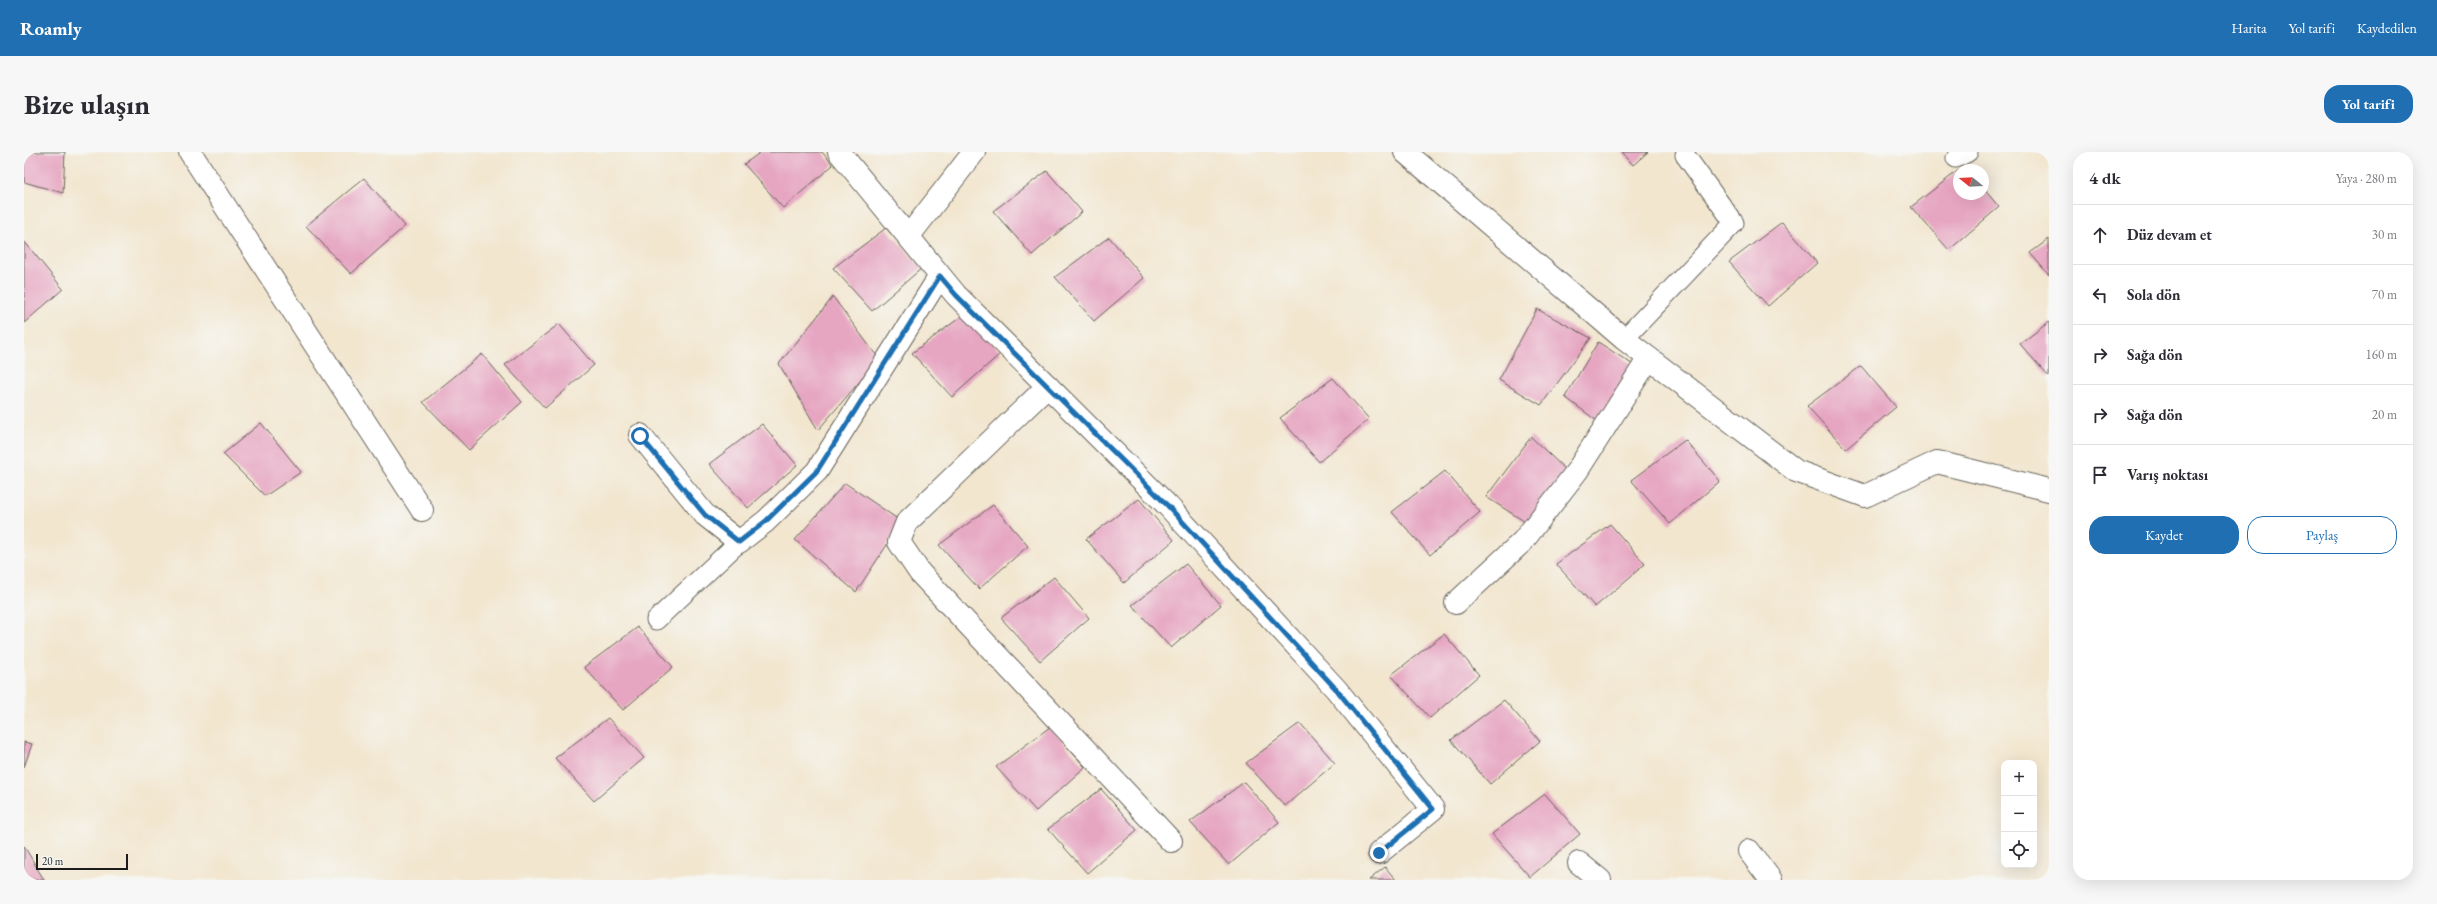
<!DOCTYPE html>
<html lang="tr">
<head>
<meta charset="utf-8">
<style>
  body { margin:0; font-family:"EB Garamond",serif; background:#f7f7f7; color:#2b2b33 }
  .controls { position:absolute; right:12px; bottom:12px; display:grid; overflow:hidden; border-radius:8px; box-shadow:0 4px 16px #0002 }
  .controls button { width:36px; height:36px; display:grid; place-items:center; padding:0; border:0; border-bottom:1px solid #e1e1e2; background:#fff; color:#2b2b33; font:20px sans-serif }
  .compass { position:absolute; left:1929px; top:12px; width:36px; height:36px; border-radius:50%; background:#fff; box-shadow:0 4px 16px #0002; rotate:288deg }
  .scale { position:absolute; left:12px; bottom:10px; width:92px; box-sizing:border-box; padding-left:4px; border:2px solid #1c1c1c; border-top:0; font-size:11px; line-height:14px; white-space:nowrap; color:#1c1c1c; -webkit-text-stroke:3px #f6f6f2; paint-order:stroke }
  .stop { position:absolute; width:12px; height:12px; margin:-9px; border:3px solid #1f6fb2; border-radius:50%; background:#fff }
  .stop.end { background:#1f6fb2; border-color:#fff; box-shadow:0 1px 4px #0008 }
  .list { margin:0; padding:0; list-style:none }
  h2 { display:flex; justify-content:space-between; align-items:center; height:52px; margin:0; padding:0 16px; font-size:17px }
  h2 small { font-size:13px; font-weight:400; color:#7c7c81 }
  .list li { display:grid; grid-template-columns:26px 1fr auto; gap:12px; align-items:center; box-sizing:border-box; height:60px; padding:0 16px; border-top:1px solid #e1e1e2 }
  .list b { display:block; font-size:15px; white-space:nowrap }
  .list em { font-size:13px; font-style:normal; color:#7c7c81 }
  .actions { display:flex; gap:8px; padding:12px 16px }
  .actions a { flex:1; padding:9px 0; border:1px solid #1f6fb2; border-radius:16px; text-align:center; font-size:14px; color:#1f6fb2 }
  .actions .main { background:#1f6fb2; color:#fff }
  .icon { flex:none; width:22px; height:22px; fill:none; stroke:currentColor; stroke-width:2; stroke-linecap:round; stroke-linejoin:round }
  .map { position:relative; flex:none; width:2025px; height:728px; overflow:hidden; border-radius:16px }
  header { display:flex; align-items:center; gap:24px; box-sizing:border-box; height:56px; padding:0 20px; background:#1f6fb2; color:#fff }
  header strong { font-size:19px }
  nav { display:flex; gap:22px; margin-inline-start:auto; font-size:14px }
  .intro { display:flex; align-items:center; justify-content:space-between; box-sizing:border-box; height:96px; padding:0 24px }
  h1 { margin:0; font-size:28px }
  .button { padding:10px 18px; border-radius:16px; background:#1f6fb2; color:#fff; font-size:14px; font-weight:700 }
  main { display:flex; gap:24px; padding:0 24px }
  aside { flex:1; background:#fff; border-radius:16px; box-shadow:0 4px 16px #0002 }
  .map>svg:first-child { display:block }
</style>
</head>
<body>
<header>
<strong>Roamly</strong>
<nav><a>Harita</a><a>Yol tarifi</a><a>Kaydedilen</a></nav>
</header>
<div class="intro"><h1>Bize ulaşın</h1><a class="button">Yol tarifi</a></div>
<main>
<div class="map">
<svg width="2025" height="728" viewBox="0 0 2025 728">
  <rect width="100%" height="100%" fill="#f6f6f2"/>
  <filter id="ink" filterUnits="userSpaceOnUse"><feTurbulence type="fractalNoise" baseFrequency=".025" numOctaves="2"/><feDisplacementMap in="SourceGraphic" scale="8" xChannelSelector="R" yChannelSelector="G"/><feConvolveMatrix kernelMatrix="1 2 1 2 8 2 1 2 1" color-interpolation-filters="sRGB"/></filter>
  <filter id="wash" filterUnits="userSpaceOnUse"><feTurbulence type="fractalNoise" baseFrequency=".012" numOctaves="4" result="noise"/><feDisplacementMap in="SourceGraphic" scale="16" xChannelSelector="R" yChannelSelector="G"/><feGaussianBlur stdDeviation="0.9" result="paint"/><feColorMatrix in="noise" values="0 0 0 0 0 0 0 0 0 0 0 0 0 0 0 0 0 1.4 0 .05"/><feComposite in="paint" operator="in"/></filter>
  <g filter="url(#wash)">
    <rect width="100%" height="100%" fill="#f2e6cf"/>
    <g id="blocks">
      <path fill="#e6a5c1" d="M0 0H41L39 41 0 30Z
        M737 0H798L809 13 759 56 720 12Z
        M1598 0H1624L1609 13Z
        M1935 18V42H1959V36L1975 55 1925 98 1887 55Z
        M1023 19 1058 60 1008 103 969 59Z
        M340 26 381 74 327 122 282 74Z
        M1758 70 1793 111 1744 154 1705 110Z
        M862 76 898 116 848 159 809 116Z
        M1085 85 1120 126 1070 169 1031 125Z
        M2025 87V123L2006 101Z
        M0 89 39 137 0 171Z
        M809 145 855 207 794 278 755 212Z
        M1513 157 1567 186 1517 253 1475 228Z
        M942 161 977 201 928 245 888 201Z
        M2025 170V225L1996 192Z
        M535 172 570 213 521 256 481 213Z
        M1574 190 1611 214 1573 269 1541 245Z
        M458 202 498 250 445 298 399 250Z
        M1837 214 1872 255 1822 297 1783 254Z
        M1309 226 1345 267 1295 310 1256 266Z
        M237 271 277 320 241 344 199 302Z
        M738 272 773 313 724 356 685 312Z
        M1507 285 1542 318 1503 371 1462 345Z
        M1661 288 1696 329 1646 372 1607 328Z
        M1421 319 1456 360 1406 403 1368 360Z
        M821 331 878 370 832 440 771 388Z
        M1115 347 1150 388 1100 431 1062 387Z
        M969 353 1004 394 955 437 915 393Z
        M1586 372 1621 412 1571 455 1532 412Z
        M1162 412 1197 453 1147 496 1108 453Z
        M1030 425 1065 466 1016 509 977 466Z
        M614 475 649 515 599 558 560 515Z
        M1420 482 1455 523 1406 566 1367 523Z
        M1480 548 1516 589 1466 632 1427 588Z
        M584 566 620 606 570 649 531 606Z
        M1276 571 1311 611 1261 654 1222 611Z
        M1026 575 1061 615 1012 659 972 615Z
        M0 590 8 592 0 615Z
        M1220 630 1255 670 1205 713 1166 670Z
        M1077 637 1113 678 1063 721 1024 677Z
        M1521 642 1556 682 1506 725 1468 682Z
        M0 694 20 728H0Z
        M1361 715 1372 728H1345Z"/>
    </g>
  </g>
  <g filter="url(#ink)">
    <use href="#blocks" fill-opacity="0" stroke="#67635b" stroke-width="1"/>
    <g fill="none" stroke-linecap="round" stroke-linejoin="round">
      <defs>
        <path id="service" d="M1932 6 1944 0
          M1600 187 1710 71 1661 3
          M632 468 715 390"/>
        <path id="minor" d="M166 0 398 358
          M815 0 932 143 1144 354 1312 537 1409 657 1355 701
          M1381 0 1600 187 1772 319 1841 344 1913 310 2025 338
          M884 85 950 0
          M1024 234 883 370 875 390 896 421 1147 689
          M616 283 681 363 715 390 742 369 793 319 916 124
          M1432 451 1499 389 1553 319 1625 206
          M1725 699 1747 728
          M1555 711 1576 728"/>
      </defs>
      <use href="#service" stroke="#67635b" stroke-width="21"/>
      <use href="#minor" stroke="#67635b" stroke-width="24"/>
      <use href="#service" stroke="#fff" stroke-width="19"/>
      <use href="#minor" stroke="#fff" stroke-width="22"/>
    </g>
  </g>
  <g fill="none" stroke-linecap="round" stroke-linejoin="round" filter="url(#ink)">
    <path stroke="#1f6fb2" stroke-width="5" d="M616 284 681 363 715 390 742 369 793 319 916 124 932 143 1144 354 1312 537 1409 657 1355 701"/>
  </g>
</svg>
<div class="controls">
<button>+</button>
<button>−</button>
<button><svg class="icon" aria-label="locate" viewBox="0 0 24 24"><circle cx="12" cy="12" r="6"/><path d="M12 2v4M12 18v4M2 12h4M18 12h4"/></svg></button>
</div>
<svg class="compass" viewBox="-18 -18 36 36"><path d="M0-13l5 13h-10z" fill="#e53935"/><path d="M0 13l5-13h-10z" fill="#7c7c81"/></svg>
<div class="scale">20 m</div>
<div class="stop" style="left:616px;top:284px"></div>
<div class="stop end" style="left:1355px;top:701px"></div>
</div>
<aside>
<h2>4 dk<small>Yaya · 280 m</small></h2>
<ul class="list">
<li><svg class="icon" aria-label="ahead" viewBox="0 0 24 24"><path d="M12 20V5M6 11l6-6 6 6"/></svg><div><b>Düz devam et</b></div><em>30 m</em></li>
<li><svg class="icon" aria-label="left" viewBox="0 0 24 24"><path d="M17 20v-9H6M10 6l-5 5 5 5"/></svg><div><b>Sola dön</b></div><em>70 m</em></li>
<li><svg class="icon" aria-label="right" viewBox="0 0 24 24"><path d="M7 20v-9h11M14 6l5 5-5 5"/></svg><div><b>Sağa dön</b></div><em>160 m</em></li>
<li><svg class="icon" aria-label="right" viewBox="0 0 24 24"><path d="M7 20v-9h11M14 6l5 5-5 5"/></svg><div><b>Sağa dön</b></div><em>20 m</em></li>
<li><svg class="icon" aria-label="arrive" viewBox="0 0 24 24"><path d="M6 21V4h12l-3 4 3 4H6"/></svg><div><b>Varış noktası</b></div></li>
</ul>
<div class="actions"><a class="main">Kaydet</a><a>Paylaş</a></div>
</aside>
</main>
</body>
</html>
